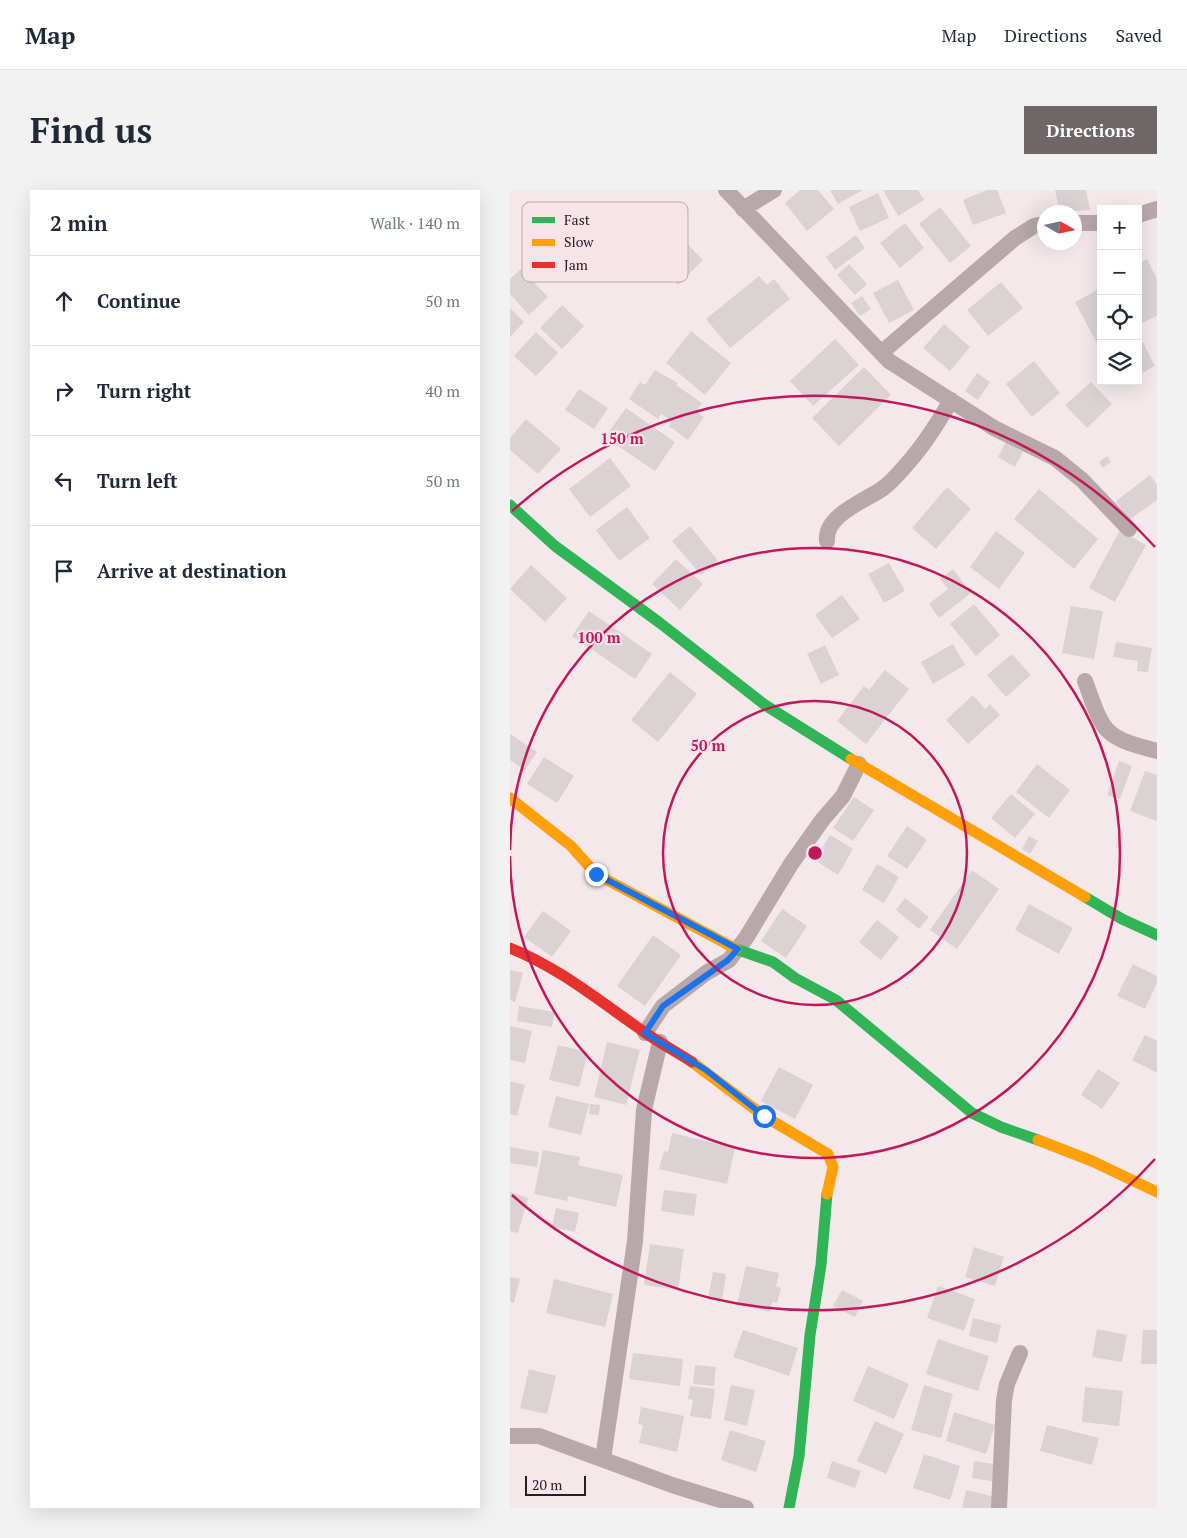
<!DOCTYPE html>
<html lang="en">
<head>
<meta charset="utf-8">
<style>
  body { margin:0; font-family:"PT Serif",serif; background:#f2f2f3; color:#1f2937 }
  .controls { position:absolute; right:15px; top:15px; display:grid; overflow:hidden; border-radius:0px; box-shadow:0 5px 20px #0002 }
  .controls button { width:45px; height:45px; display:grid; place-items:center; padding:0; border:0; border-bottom:1px solid #e0e1e3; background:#fff; color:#1f2937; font:25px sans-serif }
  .compass { position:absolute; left:527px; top:15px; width:45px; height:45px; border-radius:50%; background:#fff; box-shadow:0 5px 20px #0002; rotate:99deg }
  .scale { position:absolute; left:15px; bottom:12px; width:61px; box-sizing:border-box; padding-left:5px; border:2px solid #272022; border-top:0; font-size:14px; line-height:18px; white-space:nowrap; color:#272022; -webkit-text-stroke:4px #f8e4e8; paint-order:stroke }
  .stop { position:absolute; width:15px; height:15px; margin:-11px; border:4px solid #1a73e8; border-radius:50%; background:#fff }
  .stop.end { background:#1a73e8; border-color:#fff; box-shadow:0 1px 5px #0008 }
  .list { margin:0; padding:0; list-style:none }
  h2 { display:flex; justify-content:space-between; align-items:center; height:65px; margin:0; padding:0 20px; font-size:21px }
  h2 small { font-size:16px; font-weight:400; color:#747a83 }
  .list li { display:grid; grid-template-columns:32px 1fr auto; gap:15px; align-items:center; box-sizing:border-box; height:90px; padding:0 20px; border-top:1px solid #e0e1e3 }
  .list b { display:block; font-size:19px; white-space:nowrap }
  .list em { font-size:16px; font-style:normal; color:#747a83 }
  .icon { flex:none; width:28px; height:28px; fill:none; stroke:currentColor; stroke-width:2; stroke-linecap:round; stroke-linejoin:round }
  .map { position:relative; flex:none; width:647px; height:1318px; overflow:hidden; border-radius:0px }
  header { display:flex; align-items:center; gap:30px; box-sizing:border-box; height:70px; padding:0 25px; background:#fff; border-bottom:1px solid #e0e1e3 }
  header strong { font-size:24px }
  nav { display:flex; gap:28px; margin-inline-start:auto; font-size:18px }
  .intro { display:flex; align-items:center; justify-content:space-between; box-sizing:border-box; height:120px; padding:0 30px }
  h1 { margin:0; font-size:35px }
  .button { padding:12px 22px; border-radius:0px; background:#6f6668; color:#fff; font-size:18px; font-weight:700 }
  main { display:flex; gap:30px; padding:0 30px }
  aside { flex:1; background:#fff; border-radius:0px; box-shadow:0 5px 20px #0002 }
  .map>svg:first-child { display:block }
</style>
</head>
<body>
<header>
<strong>Map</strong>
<nav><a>Map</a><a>Directions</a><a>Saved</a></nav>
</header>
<div class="intro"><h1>Find us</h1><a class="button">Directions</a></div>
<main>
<aside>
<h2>2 min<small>Walk · 140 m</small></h2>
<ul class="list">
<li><svg class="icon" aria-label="ahead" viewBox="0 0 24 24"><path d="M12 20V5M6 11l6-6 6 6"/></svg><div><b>Continue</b></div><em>50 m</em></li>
<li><svg class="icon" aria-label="right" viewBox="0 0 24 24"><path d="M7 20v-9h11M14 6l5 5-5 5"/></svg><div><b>Turn right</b></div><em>40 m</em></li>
<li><svg class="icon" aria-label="left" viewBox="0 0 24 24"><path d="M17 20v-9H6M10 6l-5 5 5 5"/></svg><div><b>Turn left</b></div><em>50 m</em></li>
<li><svg class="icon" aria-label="arrive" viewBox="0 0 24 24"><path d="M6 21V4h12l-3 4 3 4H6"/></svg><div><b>Arrive at destination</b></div></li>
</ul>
</aside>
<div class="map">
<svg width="647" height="1318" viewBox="0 0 647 1318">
  <rect width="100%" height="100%" fill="#f4e8eb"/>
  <path fill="#dbd2d4" d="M290 0H308L324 19 297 41 275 13Z
    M320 0H353L328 14Z
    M373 0H408L414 10 388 26Z
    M477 0H487L496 23 463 35 453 10Z
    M545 0H576L580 20 550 22Z
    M368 3 379 28 350 41 339 17Z
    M430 17 461 56 440 73 409 34Z
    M148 24 193 70 168 95 123 49Z
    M395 33 414 58 390 78 370 53Z
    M346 45 355 58 325 80 316 67Z
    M637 69 647 89V126L632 133 628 125V74Z
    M339 74 357 94 345 105 327 85Z
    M11 79 38 107 19 125 0 104V89Z
    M249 86 257 95 264 89 280 109 220 158 196 129Z
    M388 90 404 120 379 133 363 103Z
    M491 92 513 118 478 146 457 120Z
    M591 98V154L588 155 565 112Z
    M352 106 361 119 350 126 341 113Z
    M52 115 74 136 52 159 30 138Z
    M0 118 14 132 0 147Z
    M434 134 460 157 440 181 413 158Z
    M181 141 221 173 195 205 156 173Z
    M26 142 48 163 26 186 4 166Z
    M629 145 645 176 628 185V146Z
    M325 149 349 175 303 216 280 191Z
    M524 171 550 203 522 227 496 194Z
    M354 177 381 205 329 256 302 228Z
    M145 180 168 193 166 195 192 213 186 222 194 227 178 250 159 236 162 231 151 224 148 229 119 209 130 192 135 195Z
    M467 183 480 192 468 210 455 201Z
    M581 192 602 214 577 238 555 215Z
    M69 199 98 218 84 239 55 220Z
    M116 218 165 252 145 281 95 247Z
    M16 229 51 259 28 284 0 260V248Z
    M496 252 513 262 505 277 488 267Z
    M597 266 601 272 593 278 589 272Z
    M100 268 121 296 80 327 59 299Z
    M640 285 647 295V310L619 330 606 311Z
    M437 297 461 319 426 359 402 338Z
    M529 299 588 349 564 379 504 329Z
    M117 317 140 348 109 371 86 340Z
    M180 336 208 371 191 385 162 351Z
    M610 340 636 355 605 412 579 398Z
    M486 341 515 363 489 399 460 377Z
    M166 369 193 394 170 420 142 394Z
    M379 373 395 401 374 413 358 384Z
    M21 375 57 408 35 432 0 399Z
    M443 379 461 403 429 428 419 414 438 399 430 389Z
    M332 405 350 429 322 448 305 425Z
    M464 414 490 445 466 466 440 434Z
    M561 416 593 421 584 469 552 463Z
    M79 421 142 464 125 489 62 446Z
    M606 452 642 458 638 482 627 481 628 471 603 467Z
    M443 454 455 475 423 494 411 472Z
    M315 455 329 485 311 494 297 464Z
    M502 464 521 485 496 507 477 485Z
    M375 480 399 499 356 554 327 531 354 496 359 500Z
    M160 482 187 504 148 552 121 530Z
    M463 505 475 519 480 514 490 525 458 554 436 530Z
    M0 544 27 562 15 580 0 570Z
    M34 567 64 586 47 613 17 594Z
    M609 571 622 576 610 609 597 605Z
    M527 574 560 600 539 628 506 602Z
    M635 581 647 585V631L620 621Z
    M501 604 525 624 505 648 481 628Z
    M344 607 364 620 343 651 323 638Z
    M397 636 417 650 397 679 377 666Z
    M320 645 343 659 328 685 305 670Z
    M519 646 528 651 520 664 512 659Z
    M367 674 389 687 374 713 352 700Z
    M462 680 489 699 447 759 420 740Z
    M395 708 419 727 409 739 386 720Z
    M519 714 563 738 549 764 505 740Z
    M272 719 297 736 276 768 251 751Z
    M33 721 61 741 42 767 14 747Z
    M367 730 389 747 371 770 349 752Z
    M143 745 171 765 135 816 107 796Z
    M623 774 647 786V793L635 819 607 806Z
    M0 780 13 783 5 812 0 810Z
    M9 816 45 822 42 837 7 831Z
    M0 836 22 841 15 873 0 870Z
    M635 845 647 851V883L622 870Z
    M97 852 130 860 116 915 84 907Z
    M48 855 78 862 69 897 39 890Z
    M269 877 303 895 285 929 251 911Z
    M588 879 610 893 592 919 571 905Z
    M0 891 15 895 7 926 0 924Z
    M46 906 79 914 71 945 38 937Z
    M80 914 90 915 89 925 79 924Z
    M162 943 225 958 217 994 149 979 154 961 158 962Z
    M0 957 29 962 27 977 0 973Z
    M33 960 70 967 68 975 113 985 106 1017 58 1006 57 1011 24 1004Z
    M154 1000 187 1004 184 1026 151 1021Z
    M0 1002 18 1008 8 1043 0 1041Z
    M46 1018 69 1023 65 1042 42 1037Z
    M140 1054 174 1059 168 1100 134 1095Z
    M464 1057 494 1067 485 1096 455 1087Z
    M236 1076 269 1083 266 1096 271 1098 267 1113 262 1112 260 1122 227 1114Z
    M203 1082 216 1084 212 1111 198 1109Z
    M0 1087 10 1089 4 1113 0 1112Z
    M44 1089 103 1104 95 1137 36 1123Z
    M428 1096 465 1109 454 1141 417 1128Z
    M332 1100 353 1111 345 1127 323 1116Z
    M463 1128 491 1135 487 1153 459 1146Z
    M587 1139 617 1145 612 1172 582 1167Z
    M233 1140 288 1158 279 1186 223 1167Z
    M633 1140H647V1174H631Z
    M428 1149 479 1166 468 1201 416 1184Z
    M123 1163 173 1169 170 1196 119 1189Z
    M185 1175 206 1177 204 1196 183 1194Z
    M358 1176 399 1194 384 1229 343 1211Z
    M19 1179 46 1186 37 1224 10 1218Z
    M221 1195 245 1200 237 1236 214 1230Z
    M414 1195 443 1204 431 1248 401 1240Z
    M180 1196 205 1199 201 1229 180 1226 183 1210 178 1209Z
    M575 1197 613 1201 609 1236 572 1232Z
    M131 1217 174 1226 167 1262 129 1253 133 1235 128 1234Z
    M444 1222 485 1235 476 1264 436 1251Z
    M365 1231 394 1244 376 1284 347 1271Z
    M537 1235 589 1248 582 1275 530 1261Z
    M220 1240 256 1251 246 1282 211 1270Z
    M414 1264 450 1276 440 1310 403 1298Z
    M322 1271 351 1281 345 1298 317 1288Z
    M464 1271 490 1275 487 1292 462 1288Z
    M456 1300 485 1307 483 1318H452Z"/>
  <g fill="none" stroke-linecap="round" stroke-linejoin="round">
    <path stroke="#b8a8ab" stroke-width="16" d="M216 0 379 171 484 238 545 268 572 290 619 339
      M233 19 264 0
      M628 25 647 19
      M564 33H591
      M371 163 505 48 524 36 534 34
      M317 351C314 326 354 311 372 299 381 293 390 282 397 274 414 255 428 233 441 210
      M575 491C594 543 592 547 647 561
      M135 843 153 816 196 783 219 770 236 748 281 674 313 629 333 606 349 574
      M0 1246H29L162 1295 236 1318
      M93 1269 125 1051 134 920 150 852
      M489 1318 494 1210 497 1194 510 1163"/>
    <path stroke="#30b455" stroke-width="11" d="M0 315 45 356 150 433 255 515 341 569
      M575 707 612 729 647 745
      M226 759 263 772 285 788 326 810 462 923 491 937 528 950
      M279 1318 289 1266 300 1145 311 1075 317 1004"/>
    <path stroke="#ff9f0a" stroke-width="11" d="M341 569 575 707
      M0 608 61 656 86 684 226 759
      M182 872 254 926 318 964 323 977 317 1004
      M528 950 582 971 647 1002"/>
    <path stroke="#e5322d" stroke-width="11" d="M0 758C48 777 88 810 130 839 146 851 165 861 182 872"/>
  </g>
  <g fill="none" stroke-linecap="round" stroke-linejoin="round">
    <path stroke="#1a73e8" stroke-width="6" d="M86 684 228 759 218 770 153 816 135 843 196 880 254 926"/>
  </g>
  <g fill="none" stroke="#c2185b" stroke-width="2.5">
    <circle cx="305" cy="663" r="152"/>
    <path d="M0 660A305 305 0 1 1 0 666"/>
    <path d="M645 969A457 457 0 0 1 2 1005M2 321A457 457 0 0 1 645 357"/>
  </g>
  <rect x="12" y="12" width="166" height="80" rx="8" fill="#f8e4e8" stroke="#b9a9ad" stroke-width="1"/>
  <rect x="22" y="27" width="23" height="6" fill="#30b455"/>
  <rect x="22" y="49" width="23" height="7" fill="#ff9f0a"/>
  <rect x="22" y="72" width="23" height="6" fill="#e5322d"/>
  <g font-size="14" fill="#272022">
    <text x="54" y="35">Fast</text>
    <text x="54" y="57">Slow</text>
    <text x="54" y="80">Jam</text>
  </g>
  <circle cx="305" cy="663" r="8" fill="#c2185b" stroke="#f8e4e8" stroke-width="2.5"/>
  <g font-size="15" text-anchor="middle" font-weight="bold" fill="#c2185b" stroke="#f8e4e8" stroke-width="4.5" stroke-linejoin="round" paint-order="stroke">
    <text x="112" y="254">150 m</text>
    <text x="89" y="453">100 m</text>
    <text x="198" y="561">50 m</text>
  </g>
</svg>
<div class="controls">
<button>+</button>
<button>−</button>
<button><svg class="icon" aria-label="locate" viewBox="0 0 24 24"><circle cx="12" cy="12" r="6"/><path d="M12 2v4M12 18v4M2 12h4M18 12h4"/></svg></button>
<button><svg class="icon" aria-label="layers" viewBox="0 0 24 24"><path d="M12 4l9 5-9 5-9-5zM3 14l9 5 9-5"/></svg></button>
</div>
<svg class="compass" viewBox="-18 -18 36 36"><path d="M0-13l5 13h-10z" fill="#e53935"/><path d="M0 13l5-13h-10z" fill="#747a83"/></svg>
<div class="scale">20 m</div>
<div class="stop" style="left:254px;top:926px"></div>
<div class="stop end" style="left:86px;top:684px"></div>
</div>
</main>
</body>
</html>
